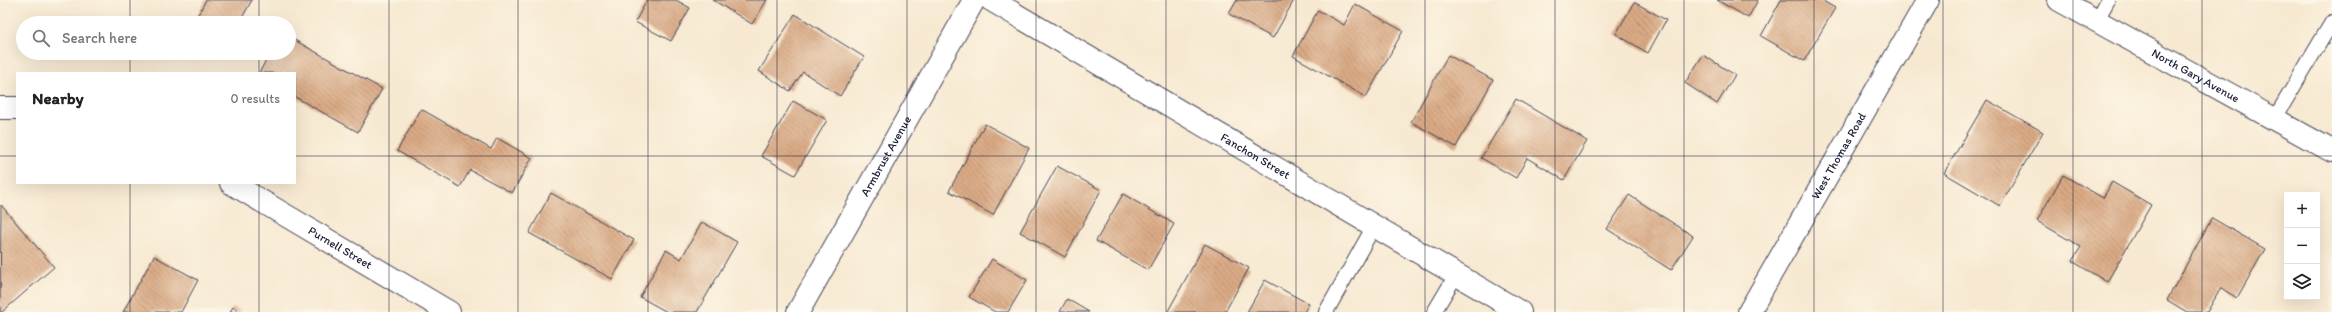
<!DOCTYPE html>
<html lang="en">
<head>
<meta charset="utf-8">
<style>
  body { margin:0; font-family:Itim,sans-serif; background:#f6f6f6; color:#222 }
  .controls { position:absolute; right:12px; bottom:12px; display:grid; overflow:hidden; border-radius:0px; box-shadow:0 4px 16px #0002 }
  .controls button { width:36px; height:36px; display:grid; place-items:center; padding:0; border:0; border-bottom:1px solid #e0e0e0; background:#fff; color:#222; font:20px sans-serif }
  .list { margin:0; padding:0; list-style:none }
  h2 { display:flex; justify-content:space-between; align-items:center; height:52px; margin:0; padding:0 16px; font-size:17px }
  h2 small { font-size:13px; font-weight:400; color:#767676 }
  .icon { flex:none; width:22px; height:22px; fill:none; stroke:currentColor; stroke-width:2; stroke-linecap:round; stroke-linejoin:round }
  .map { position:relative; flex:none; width:2332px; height:312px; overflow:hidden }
  .search { position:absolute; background:#fff; box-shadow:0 4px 16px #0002; left:16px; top:16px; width:280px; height:44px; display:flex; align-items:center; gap:10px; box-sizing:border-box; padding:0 14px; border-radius:22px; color:#767676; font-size:15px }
  .panel { position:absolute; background:#fff; box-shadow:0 4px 16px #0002; left:16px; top:72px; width:280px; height:112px; border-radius:0px }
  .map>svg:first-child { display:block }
</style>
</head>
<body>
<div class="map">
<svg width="2332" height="312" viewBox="0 0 2332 312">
  <defs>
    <pattern id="building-back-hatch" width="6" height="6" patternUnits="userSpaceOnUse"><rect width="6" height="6" fill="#daaa85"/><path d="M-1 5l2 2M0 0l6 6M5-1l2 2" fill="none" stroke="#b08a6e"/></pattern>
  </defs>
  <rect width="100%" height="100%" fill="#fcf5e5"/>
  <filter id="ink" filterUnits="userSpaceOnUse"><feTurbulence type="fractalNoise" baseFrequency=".025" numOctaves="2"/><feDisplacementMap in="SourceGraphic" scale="8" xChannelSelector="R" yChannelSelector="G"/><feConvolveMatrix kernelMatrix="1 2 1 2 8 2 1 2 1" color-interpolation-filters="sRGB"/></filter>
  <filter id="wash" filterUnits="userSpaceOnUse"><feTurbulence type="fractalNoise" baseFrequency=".012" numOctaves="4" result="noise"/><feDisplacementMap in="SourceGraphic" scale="16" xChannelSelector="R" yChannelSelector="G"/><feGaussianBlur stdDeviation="0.9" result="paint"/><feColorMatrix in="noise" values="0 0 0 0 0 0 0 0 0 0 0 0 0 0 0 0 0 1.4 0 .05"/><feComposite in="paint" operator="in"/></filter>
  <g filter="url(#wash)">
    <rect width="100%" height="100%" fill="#f7e9d1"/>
    <g id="blocks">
      <path fill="url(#building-back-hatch)" d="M206 0H252L239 23H201L195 20Z
        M647 0H676L690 8 671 41 635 22Z
        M713 0H767L752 24Z
        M1237 0H1294L1273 38 1229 14Z
        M1717 0H1758L1748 18Z
        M1781 0H1821L1835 8 1804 61 1761 36Z
        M1634 2 1666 20 1648 53 1616 34Z
        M1355 4 1403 31 1366 97 1293 56 1318 10 1344 25Z
        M795 14 864 57 840 96 803 72 790 91 759 71Z
        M289 37 382 89 358 132 295 97V73H259L270 53H289Z
        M1448 55 1493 80 1456 147 1411 122Z
        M1703 55 1735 75 1717 104 1685 83Z
        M1516 99 1587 141 1564 180 1527 158 1516 178 1481 158Z
        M1987 100 2043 132 2000 206 1944 173Z
        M793 101 827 120 795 175 761 156Z
        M421 109 491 149 497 138 532 158 512 193 470 170 460 187 397 151Z
        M985 124 1029 148 993 215 949 191Z
        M1057 166 1101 190 1065 257 1020 232Z
        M2063 175 2103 198 2112 182 2151 205 2107 282 2072 261 2081 247 2037 221Z
        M551 193 634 240 612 279 529 233Z
        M1123 194 1174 224 1148 270 1096 241Z
        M1629 195 1693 236 1671 270 1607 229Z
        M1 205 54 267 2 312H0Z
        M2212 218 2265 249 2237 298 2221 288 2207 312H2187L2167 300Z
        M702 222 737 242 697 312H667L640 297 666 250 681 259Z
        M1205 244 1249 268 1225 312H1170L1168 311Z
        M154 256 198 280 181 312H123Z
        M992 259 1027 280 1008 312H995L969 297Z
        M1265 280 1309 304 1304 312H1247Z
        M1067 299 1089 312H1060Z
        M233 307 241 312H230Z"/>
    </g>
  </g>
  <g filter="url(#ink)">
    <use href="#blocks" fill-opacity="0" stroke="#424052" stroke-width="1"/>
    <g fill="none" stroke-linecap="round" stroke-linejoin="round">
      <defs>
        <path id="service" d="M2097 20 2108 0
          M2275 118 2332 22
          M1326 312 1374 226
          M1434 312 1456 275"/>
        <g id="minor">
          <path id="s1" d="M991 0 1520 312"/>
          <path d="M0 108H17"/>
          <path id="s2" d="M231 183 449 312"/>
          <path id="s3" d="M798 312 974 0"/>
          <path id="s4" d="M1749 312 1928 0"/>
        </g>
        <g id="tertiary">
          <path id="s5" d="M2059 0 2332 151"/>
        </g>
      </defs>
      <use href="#service" stroke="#424052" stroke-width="16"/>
      <use href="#minor" stroke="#424052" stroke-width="24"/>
      <use href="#tertiary" stroke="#424052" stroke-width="24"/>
      <use href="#service" stroke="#fff" stroke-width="14"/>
      <use href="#minor" stroke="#fff" stroke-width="22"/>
      <use href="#tertiary" stroke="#fff" stroke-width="22"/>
    </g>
  </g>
  <path fill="none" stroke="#22223b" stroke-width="1" stroke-opacity="0.55" d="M130 0V23M259 0V23M389 0V312M518 0V312M648 0V312M777 0V312M907 0V312M1036 0V312M1166 0V312M1296 0V312M1425 0V312M1555 0V312M1684 0V312M1814 0V312M1943 0V312M2073 0V312M2202 0V312M130 53V73M259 53V73M0 156H17M295 156H2332M130 183V312M259 183V312"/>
  <g text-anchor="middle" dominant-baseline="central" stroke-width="3" stroke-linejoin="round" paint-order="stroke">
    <g font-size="12" fill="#22223b" stroke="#fcf5e5">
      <text stroke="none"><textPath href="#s5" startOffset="156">North Gary Avenue</textPath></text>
      <text stroke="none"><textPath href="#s3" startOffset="179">Armbrust Avenue</textPath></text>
      <text stroke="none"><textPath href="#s1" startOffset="307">Fanchon Street</textPath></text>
      <text stroke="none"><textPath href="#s4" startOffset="180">West Thomas Road</textPath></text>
      <text stroke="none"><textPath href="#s2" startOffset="127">Purnell Street</textPath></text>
    </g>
  </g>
</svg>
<div class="controls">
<button>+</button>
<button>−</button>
<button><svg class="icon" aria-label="layers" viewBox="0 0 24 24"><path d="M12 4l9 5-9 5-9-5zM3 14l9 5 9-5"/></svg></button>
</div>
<div class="search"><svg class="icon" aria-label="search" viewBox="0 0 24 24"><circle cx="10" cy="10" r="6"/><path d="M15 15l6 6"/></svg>Search here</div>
<section class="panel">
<h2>Nearby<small>0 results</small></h2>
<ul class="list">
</ul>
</section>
</div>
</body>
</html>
